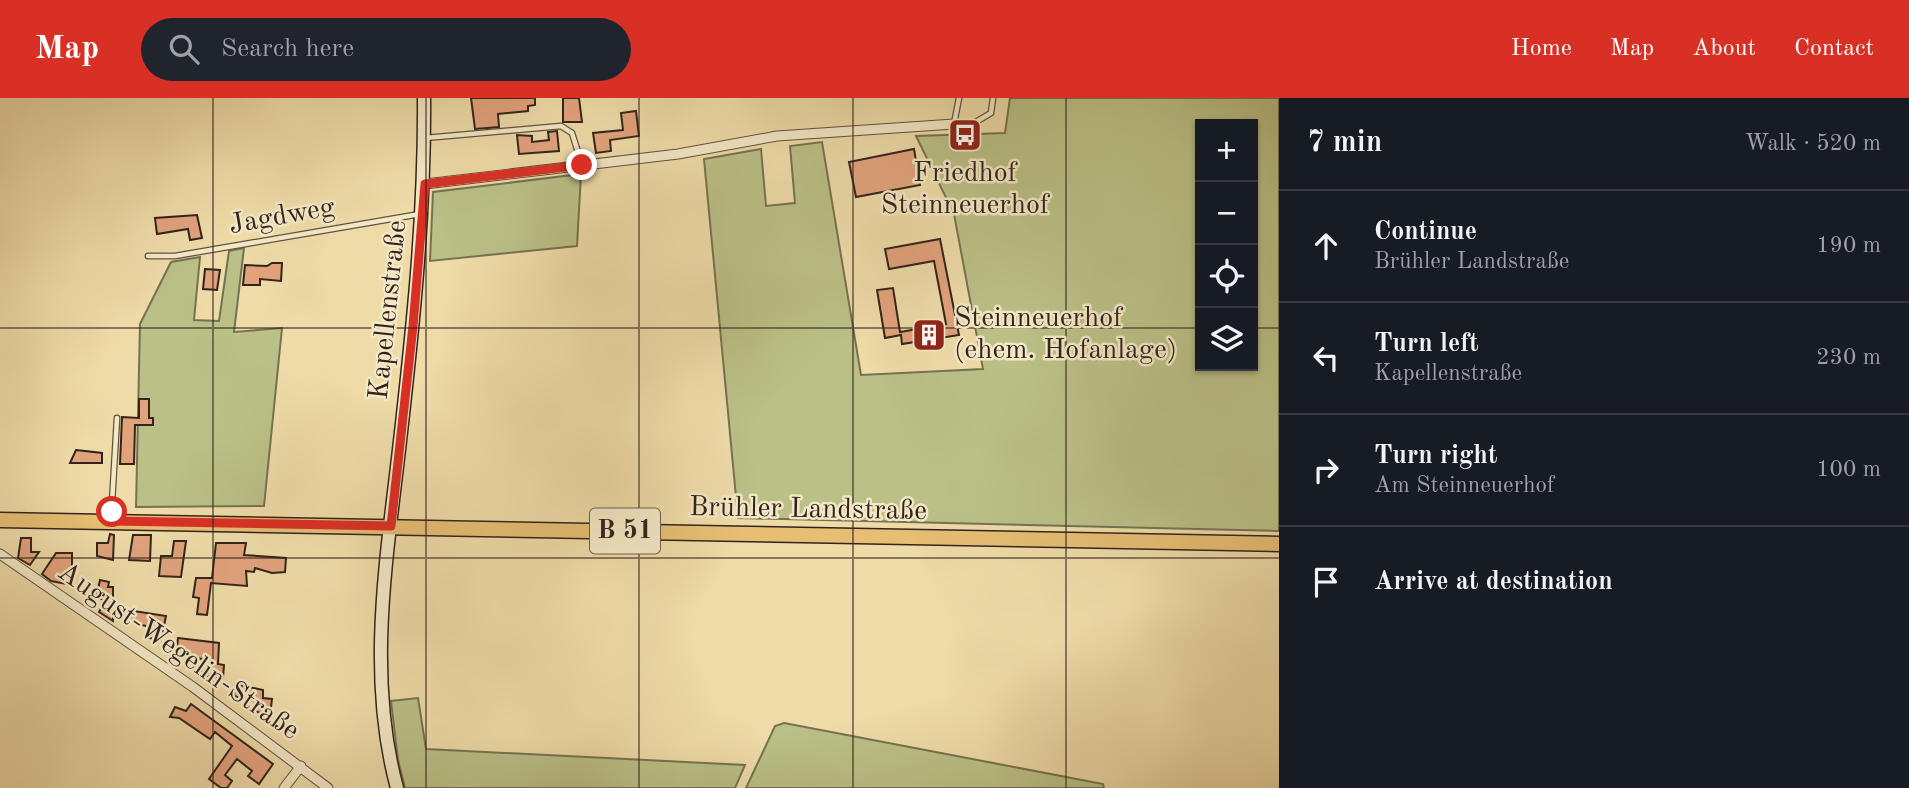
<!DOCTYPE html>
<html lang="en">
<head>
<meta charset="utf-8">
<style>
  body { margin:0; font-family:"Old Standard TT",serif; background:#20242c; color:#f1f3f6 }
  .controls { position:absolute; right:21px; top:21px; display:grid; overflow:hidden; border-radius:0px; box-shadow:0 2px 5px #0004 }
  .controls button { width:63px; height:63px; display:grid; place-items:center; padding:0; border:0; border-bottom:2px solid #363941; background:#171b24; color:#f1f3f6; font:35px sans-serif }
  .stop { position:absolute; width:21px; height:21px; margin:-16px; border:5px solid #d93025; border-radius:50%; background:#fff }
  .stop.end { background:#d93025; border-color:#fff; box-shadow:0 2px 7px #0008 }
  .list { margin:0; padding:0; list-style:none }
  h2 { display:flex; justify-content:space-between; align-items:center; height:91px; margin:0; padding:0 28px; font-size:30px }
  h2 small { font-size:23px; font-weight:400; color:#9ea1a6 }
  .list li { display:grid; grid-template-columns:46px 1fr auto; gap:21px; align-items:center; box-sizing:border-box; height:112px; padding:0 28px; border-top:2px solid #363941 }
  .list b { display:block; font-size:26px; white-space:nowrap }
  .list p { margin:0; font-size:23px; white-space:nowrap; color:#9ea1a6 }
  .list em { font-size:23px; font-style:normal; color:#9ea1a6 }
  .icon { flex:none; width:38px; height:38px; fill:none; stroke:currentColor; stroke-width:2; stroke-linecap:round; stroke-linejoin:round }
  .map { position:relative; flex:none; width:1279px; height:690px; overflow:hidden }
  header { display:flex; align-items:center; gap:42px; box-sizing:border-box; height:98px; padding:0 35px; background:#d93025; color:#fff }
  header strong { font-size:33px }
  nav { display:flex; gap:38px; margin-inline-start:auto; font-size:24px }
  .search { width:490px; height:63px; background:#20242c; display:flex; align-items:center; gap:18px; box-sizing:border-box; padding:0 24px; border-radius:38px; color:#9ea1a6; font-size:26px }
  main { display:flex }
  aside { flex:1; background:#171b24 }
  .map>svg:first-child { display:block }
</style>
</head>
<body>
<header>
<strong>Map</strong>
<div class="search"><svg class="icon" aria-label="search" viewBox="0 0 24 24"><circle cx="10" cy="10" r="6"/><path d="M15 15l6 6"/></svg>Search here</div>
<nav><a>Home</a><a>Map</a><a>About</a><a>Contact</a></nav>
</header>
<main>
<div class="map">
<svg width="1279" height="690" viewBox="0 0 1279 690">
  <rect width="100%" height="100%" fill="#eedba8"/>
  <filter id="stains"><feTurbulence type="fractalNoise" baseFrequency=".00286" numOctaves="4"/><feColorMatrix values="0 0 0 0 .2 0 0 0 0 .09 0 0 0 0 .02 0 0 0 .5 -.17"/></filter>
  <radialGradient id="worn" r=".72"><stop offset=".6" stop-color="#630" stop-opacity="0"/><stop offset="1" stop-color="#630" stop-opacity=".3"/></radialGradient>
  <path fill="#bac086" stroke="#767251" stroke-width="2" fill-rule="evenodd" d="M1010 0H1279V433L738 420 704 61 761 51 766 108 795 105 790 48 822 44 861 277 983 271 954 116 916 38 1005 35ZM1200 26H1253V268H1200Z
    M581 76 577 148 430 163 433 94Z
    M244 150 234 234 282 230 264 408 136 409 140 226 171 164 200 159 194 222 219 223 229 153Z
    M418 600 426 651 745 667 735 690H405L398 662 391 603Z
    M784 625 1103 686 1104 690H746L775 628Z"/>
  <path fill="#e2a37c" stroke="#31241c" stroke-width="2" d="M471 0H535V7L528 8V13L498 16 499 29 475 31Z
    M563 0H579L582 24H563Z
    M636 13 639 38 610 42 611 53 596 55 593 35 623 32 621 15Z
    M557 33 559 53 519 56 517 37 532 38V44L549 42 548 34Z
    M914 51 920 87 856 99 849 64Z
    M197 117 202 140 190 142 188 131 157 136 155 120Z
    M940 141 959 237 902 246 901 237 885 240 877 192 893 190 900 234 946 226 934 163 889 171 885 151Z
    M272 165H282L281 183 260 181V187H243L245 167 267 168Z
    M205 171 220 172 217 192 203 191Z
    M139 301H149V320H153V327H135L134 366H120L122 319 139 320Z
    M76 352 102 355V365H70Z
    M110 436 114 437 113 462 97 458V445H108Z
    M133 437H151L150 463 129 462Z
    M21 440H31V454H39L30 467 18 460Z
    M174 443H186L181 479 159 478 161 458H172Z
    M216 445H246L244 457 286 460 285 474 272 475 255 470 254 474 246 473 247 488 211 485 207 517 197 516 199 500 193 499 196 480H212Z
    M56 455H72V487L51 483 42 476Z
    M100 482 109 484 108 489H113V523L99 514 106 502 96 500Z
    M121 511 166 518 161 542 149 540 150 529 119 521Z
    M178 540 219 545 218 566 224 567 223 580 205 578V574L201 573 202 561 176 558Z
    M235 586 263 592V600L272 601 270 618 254 613 255 603 234 598Z
    M191 606 273 666 259 686 248 678 252 673 237 661 225 677 232 683 227 690H221L209 681 232 648 215 634 210 641 179 620 170 619 175 609 186 613Z"/>
  <g fill="none" stroke-linecap="round" stroke-linejoin="round">
    <defs>
      <path id="lane" d="M959 0 954 26 974 25 991 15 993 0
        M425 40 561 28 572 35 582 67
        M148 158H175L420 116
        M111 422 117 320"/>
      <path id="street" d="M425 86 678 56 777 38 954 26
        M0 456 193 589 328 690
        M284 690 301 668"/>
      <path id="secondary" d="M397 690C366 576 387 459 400 343 413 229 425 115 424 0"/>
      <path id="primary" d="M0 422 1279 446"/>
    </defs>
    <use href="#lane" stroke="#60523f" stroke-width="7"/>
    <use href="#street" stroke="#60523f" stroke-width="11"/>
    <use href="#secondary" stroke="#31241c" stroke-width="15"/>
    <use href="#primary" stroke="#31241c" stroke-width="17"/>
    <use href="#lane" stroke="#f4e8c6" stroke-width="4.5"/>
    <use href="#street" stroke="#f4e8c6" stroke-width="9"/>
    <use href="#secondary" stroke="#f4e8c6" stroke-width="12"/>
    <use href="#primary" stroke="#e7be74" stroke-width="14"/>
  </g>
  <g fill="none" stroke-linecap="round" stroke-linejoin="round">
    <path stroke="#d93025" stroke-width="9" d="M112 414 111 423 391 428 413 228 425 86 582 67"/>
  </g>
  <path fill="none" stroke="#31241c" stroke-width="2" stroke-opacity="0.55" d="M213 0V690M426 0V690M639 0V690M853 0V690M1066 0V690M0 230H1200M1253 230H1279M0 460H1279"/>
  <defs>
    <symbol id="bus-square" viewBox="-11 -11 22 22"><rect x="-9" y="-9" width="18" height="18" rx="4" fill="#8f2418" stroke="#f4e8c6"/><path d="M-5-6H5V4H4V6H2V4H-2V6H-4V4H-5ZM-3.5-4V0h7V-4ZM-3.5 1.2v1.5H-2V1.2ZM2 1.2v1.5H3.5V1.2Z" fill="#fff"/></symbol>
    <symbol id="building-square" viewBox="-11 -11 22 22"><rect x="-9" y="-9" width="18" height="18" rx="4" fill="#8f2418" stroke="#f4e8c6"/><path d="M-4-6H4V6H1V3H-1V6H-4ZM-2.5-4.3h1.7v1.8h-1.7ZM.8-4.3h1.7v1.8H.8ZM-2.5-1h1.7V.8h-1.7ZM.8-1h1.7V.8H.8Z" fill="#fff"/></symbol>
  </defs>
  <g fill-rule="evenodd">
    <use href="#bus-square" x="946" y="18" width="38" height="38"/>
    <use href="#building-square" x="910" y="218" width="38" height="38"/>
  </g>
  <g text-anchor="middle" dominant-baseline="central" stroke-width="5" stroke-linejoin="round" paint-order="stroke">
    <rect fill="#f4e8c6" stroke="#6c5f4f" stroke-width="2" x="590" y="410.5" width="70" height="45" rx="5"/>
    <g font-size="26" font-weight="bold" fill="#31241c">
      <text x="625" y="433">B 51</text>
    </g>
    <g font-size="28" fill="#31241c" stroke="#f4e8c6">
      <text x="965" y="76">Friedhof<tspan x="965" dy="32">Steinneuerhof</tspan></text>
      <text x="954" y="221" text-anchor="start">Steinneuerhof<tspan x="954" dy="32">(ehem. Hofanlage)</tspan></text>
    </g>
    <g font-size="28" fill="#31241c" stroke="#f4e8c6">
      <text transform="translate(282 119) rotate(-10)">Jagdweg</text>
      <text transform="translate(389 212) rotate(-84)">Kapellenstraße</text>
      <text transform="translate(808 412) rotate(1)">Brühler Landstraße</text>
      <text transform="translate(178 554) rotate(35)">August-Wegelin-Straße</text>
    </g>
  </g>
  <rect width="100%" height="100%" filter="url(#stains)"/>
  <rect width="100%" height="100%" fill="url(#worn)"/>
</svg>
<div class="controls">
<button>+</button>
<button>−</button>
<button><svg class="icon" aria-label="locate" viewBox="0 0 24 24"><circle cx="12" cy="12" r="6"/><path d="M12 2v4M12 18v4M2 12h4M18 12h4"/></svg></button>
<button><svg class="icon" aria-label="layers" viewBox="0 0 24 24"><path d="M12 4l9 5-9 5-9-5zM3 14l9 5 9-5"/></svg></button>
</div>
<div class="stop" style="left:112px;top:414px"></div>
<div class="stop end" style="left:582px;top:67px"></div>
</div>
<aside>
<h2>7 min<small>Walk · 520 m</small></h2>
<ul class="list">
<li><svg class="icon" aria-label="ahead" viewBox="0 0 24 24"><path d="M12 20V5M6 11l6-6 6 6"/></svg><div><b>Continue</b><p>Brühler Landstraße</p></div><em>190 m</em></li>
<li><svg class="icon" aria-label="left" viewBox="0 0 24 24"><path d="M17 20v-9H6M10 6l-5 5 5 5"/></svg><div><b>Turn left</b><p>Kapellenstraße</p></div><em>230 m</em></li>
<li><svg class="icon" aria-label="right" viewBox="0 0 24 24"><path d="M7 20v-9h11M14 6l5 5-5 5"/></svg><div><b>Turn right</b><p>Am Steinneuerhof</p></div><em>100 m</em></li>
<li><svg class="icon" aria-label="arrive" viewBox="0 0 24 24"><path d="M6 21V4h12l-3 4 3 4H6"/></svg><div><b>Arrive at destination</b></div></li>
</ul>
</aside>
</main>
</body>
</html>
